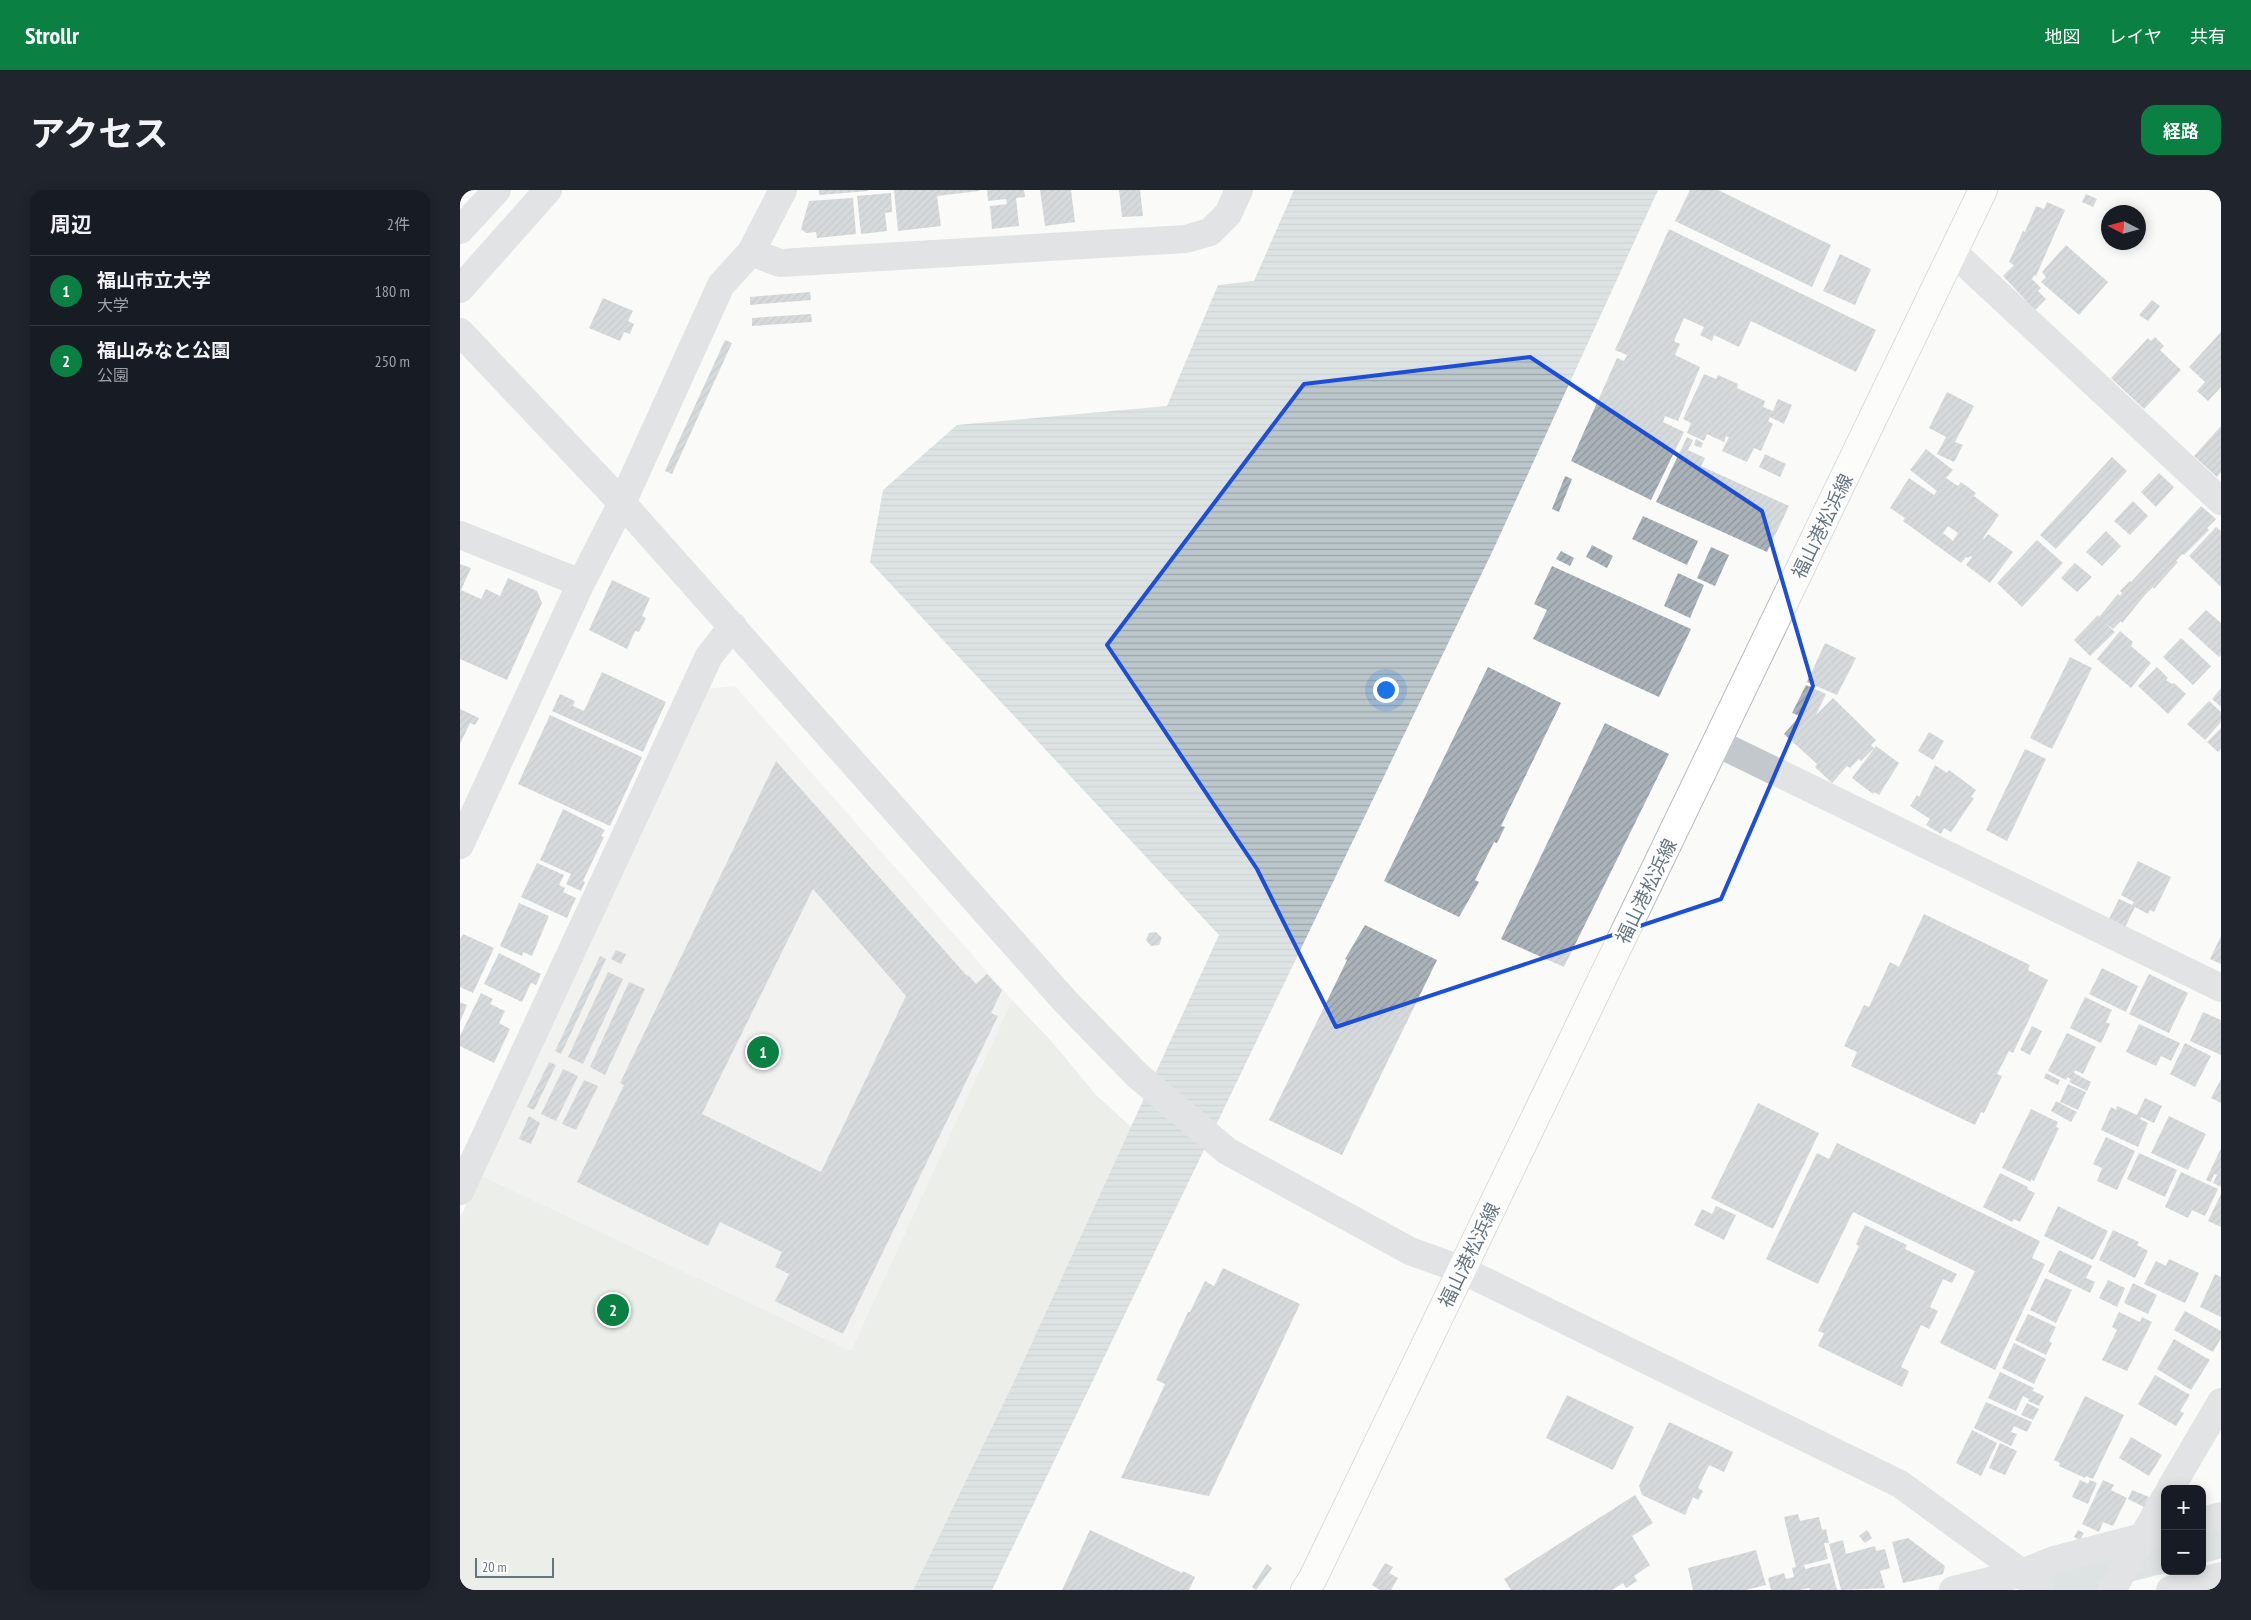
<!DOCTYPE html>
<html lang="ja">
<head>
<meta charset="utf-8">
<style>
  body { margin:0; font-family:"PT Sans Narrow","Noto Sans JP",sans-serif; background:#20242c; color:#f1f3f6 }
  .controls { position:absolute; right:15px; bottom:15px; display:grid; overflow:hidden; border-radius:10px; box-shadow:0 2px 12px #0003 }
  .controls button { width:45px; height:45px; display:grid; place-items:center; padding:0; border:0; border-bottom:1px solid #363941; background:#171b24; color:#f1f3f6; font:25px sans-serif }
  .compass { position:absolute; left:1641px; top:15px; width:45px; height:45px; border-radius:50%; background:#171b24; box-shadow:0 2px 12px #0003; rotate:276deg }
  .scale { position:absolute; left:15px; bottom:12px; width:79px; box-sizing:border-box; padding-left:5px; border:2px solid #657683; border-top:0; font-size:14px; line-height:18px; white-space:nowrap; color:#657683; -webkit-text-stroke:4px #fff; paint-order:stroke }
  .you { position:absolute; left:925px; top:499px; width:18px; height:18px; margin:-12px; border:4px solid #fff; border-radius:50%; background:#1a73e8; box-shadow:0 0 0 8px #1a73e833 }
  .badge { display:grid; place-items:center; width:32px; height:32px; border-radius:50%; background:#0b8043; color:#fff; font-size:16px; font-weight:700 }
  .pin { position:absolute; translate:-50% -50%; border:2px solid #fff; box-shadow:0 1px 5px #0006 }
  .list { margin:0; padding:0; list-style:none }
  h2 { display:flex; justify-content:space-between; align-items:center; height:65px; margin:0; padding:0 20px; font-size:21px }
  h2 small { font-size:16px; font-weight:400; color:#9ea1a6 }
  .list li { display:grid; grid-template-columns:32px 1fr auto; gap:15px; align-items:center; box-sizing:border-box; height:70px; padding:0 20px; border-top:1px solid #363941 }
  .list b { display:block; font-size:19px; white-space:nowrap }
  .list p { margin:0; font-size:16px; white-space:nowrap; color:#9ea1a6 }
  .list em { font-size:16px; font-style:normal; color:#9ea1a6 }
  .map { position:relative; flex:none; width:1761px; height:1400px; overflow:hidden; border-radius:15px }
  header { display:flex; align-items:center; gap:30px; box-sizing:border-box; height:70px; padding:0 25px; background:#0b8043; color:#fff }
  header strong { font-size:24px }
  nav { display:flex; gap:28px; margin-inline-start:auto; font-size:18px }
  .intro { display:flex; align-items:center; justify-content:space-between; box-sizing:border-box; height:120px; padding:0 30px }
  h1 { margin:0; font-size:35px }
  .button { padding:12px 22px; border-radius:15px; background:#0b8043; color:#fff; font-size:18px; font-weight:700 }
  main { display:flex; gap:30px; padding:0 30px }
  aside { flex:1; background:#171b24; border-radius:15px; box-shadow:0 2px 12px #0003 }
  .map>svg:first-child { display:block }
</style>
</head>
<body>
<header>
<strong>Strollr</strong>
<nav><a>地図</a><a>レイヤ</a><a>共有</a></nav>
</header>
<div class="intro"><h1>アクセス</h1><a class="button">経路</a></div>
<main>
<aside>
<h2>周辺<small>2件</small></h2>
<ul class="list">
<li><span class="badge">1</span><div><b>福山市立大学</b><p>大学</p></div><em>180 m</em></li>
<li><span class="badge">2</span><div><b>福山みなと公園</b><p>公園</p></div><em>250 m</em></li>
</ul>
</aside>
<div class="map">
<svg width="1761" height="1400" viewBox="0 0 1761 1400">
  <defs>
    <pattern id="water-rules" width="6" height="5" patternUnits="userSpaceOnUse" patternTransform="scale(1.25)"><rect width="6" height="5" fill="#bbc7cb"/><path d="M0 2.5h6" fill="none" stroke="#9ca6aa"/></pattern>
    <pattern id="building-hatch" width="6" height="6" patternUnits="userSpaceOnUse" patternTransform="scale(1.25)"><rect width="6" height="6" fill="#aab3b9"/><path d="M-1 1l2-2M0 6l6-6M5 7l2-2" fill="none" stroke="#8e969c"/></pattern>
  </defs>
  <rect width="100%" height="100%" fill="#fafaf8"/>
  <path fill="#e8e9e9" d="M275 496 552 810 391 1161 20 985 247 499Z"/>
  <path fill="#dadfd7" d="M552 810 593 853 636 905 671 937 558 1183 453 1400H0V1028L20 985 391 1161Z"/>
  <path fill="url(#water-rules)" d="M834 0H1198L1034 358 532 1400H453L558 1183 759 745 410 372 423 300 497 235 707 216 758 95 794 91Z"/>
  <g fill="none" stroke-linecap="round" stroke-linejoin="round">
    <path stroke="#bbc7cb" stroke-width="28" d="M1742 1359 1761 1354
      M1578 1400 1705 1369"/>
  </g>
  <path fill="url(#building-hatch)" fill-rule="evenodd" d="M359 0H408V1L359 5Z
    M434 0H519V1L477 6 481 36 438 41Z
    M527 0H564L565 7 556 8 559 36 532 39 530 16 547 14 546 9 528 11Z
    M580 0H611L615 32 585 36Z
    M659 0H680L683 26 662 27Z
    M1230 0H1258L1371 55 1352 97 1215 31Z
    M431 3 432 22 425 23 427 41 401 44 397 6Z
    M1626 4 1637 9 1633 17 1622 12Z
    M393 8 396 44 357 48 356 42 346 43 341 39 349 11Z
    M1587 12 1605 20 1576 86 1574 85 1572 89 1581 98 1578 101 1586 109 1575 120 1543 86 1554 75 1549 72 1563 41 1565 42 1576 16 1584 19Z
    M1209 39 1416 140 1396 182 1291 131 1279 157 1254 145 1252 151 1240 145 1244 137 1224 128 1214 151 1220 154 1215 165 1240 177 1218 231 1205 226 1203 232 1224 242 1191 310 1111 271 1157 168 1164 171 1167 165 1155 160Z
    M1606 55 1648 92 1619 125 1581 92 1586 87 1582 82Z
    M1380 64 1411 79 1395 115 1363 101Z
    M350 102 351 110 290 115V107Z
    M143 108 173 121 168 131 174 134 170 144 164 142 160 151 129 138Z
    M1692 110 1700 116 1688 131 1679 125Z
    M351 124 352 132 292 136V128Z
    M1761 142V197L1748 211 1737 201 1745 192 1729 177Z
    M1695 147 1704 156 1700 160 1721 180 1684 219 1651 188 1688 148 1691 151Z
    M265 150 272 153 212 284 205 281Z
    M1244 184 1256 189 1258 185 1278 194 1277 198 1305 211 1303 217 1313 221 1318 209 1332 215 1324 234 1310 227 1308 231 1313 234 1301 261 1294 258 1287 272 1262 261 1269 247 1266 246 1264 252 1247 244 1244 251 1227 243 1231 233 1223 229Z
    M1487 202 1514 216 1495 252 1503 255 1494 272 1477 264 1486 247 1469 238Z
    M1761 236V282L1757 287 1734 266Z
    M1227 247 1233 250 1228 260 1245 268 1241 276 1329 316 1307 362 1196 312Z
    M1236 249 1243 253 1241 258 1234 255Z
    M1466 259 1493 280 1486 288 1498 296 1501 292 1516 303 1514 306 1539 325 1523 348 1524 349 1528 344 1553 362 1530 393 1506 375 1512 367 1510 366 1508 368 1506 367 1501 373 1443 331 1445 328 1430 318 1449 288 1474 305 1477 301 1450 280ZM1488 336 1498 343 1493 351 1483 343Z
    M1305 264 1326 274 1320 287 1299 277Z
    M1652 267 1667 281 1596 359 1580 345Z
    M1699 283 1714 297 1696 317 1681 302Z
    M1105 286 1112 289 1099 322 1092 319Z
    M1673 311 1688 326 1670 345 1654 331Z
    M1741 316 1756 329 1747 338 1749 340 1724 365 1722 364 1716 371 1718 372 1694 399 1693 397 1685 405 1662 433 1661 431 1653 439 1645 433 1655 442 1630 466 1614 450 1638 425 1639 427 1658 404 1660 406 1662 403 1660 401 1670 391 1671 392Z
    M1183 326 1238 351 1227 375 1172 349Z
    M1756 337 1761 341V397L1729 366Z
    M1646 341 1661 356 1642 376 1626 362Z
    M1577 350 1603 373 1562 417 1537 393Z
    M1132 355 1153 366 1147 378 1126 367Z
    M1251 357 1269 365 1255 396 1237 388Z
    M1101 361 1114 368 1110 376 1096 369Z
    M1615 373 1632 387 1617 402 1601 388Z
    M0 374 11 378 1 400 21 409 26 399 40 406 48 388 77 401 82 413 47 490 0 469Z
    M1092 376 1231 439 1199 507 1073 449 1087 420 1074 414Z
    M1218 383 1244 395 1230 428 1204 416Z
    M152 390 190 408 182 426 186 428 179 442 175 441 167 459 129 440Z
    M1746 420 1761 433V465L1759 467 1728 439Z
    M1660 441 1673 452 1671 456 1691 473 1671 498 1637 469Z
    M1721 448 1751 476 1733 495 1703 467Z
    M1365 453 1396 468 1377 505 1347 492Z
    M1610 467 1632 478 1592 559 1570 548Z
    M1028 477 1101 513 1041 636 1045 637 1037 653 1034 652 1015 690 1019 692 999 727 924 691Z
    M1697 477 1708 488 1706 490 1712 494 1714 493 1726 504 1708 524 1678 496Z
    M142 482 206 512 183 562 92 521 100 504 115 511 113 516 124 521Z
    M1346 495 1366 504 1356 525 1373 508 1416 550 1411 555 1414 558 1401 571 1399 569 1390 578 1387 576 1372 593 1355 577 1357 574 1324 544 1340 526 1332 523Z
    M1761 498V517L1752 509Z
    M1749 511 1761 522V532L1745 550 1727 534Z
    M0 519 19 528 15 535 10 533 0 554Z
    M90 525 182 567 150 636 58 594Z
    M1145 533 1209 564 1104 777 1041 749Z
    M1761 538V559L1758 562 1747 552Z
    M1469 542 1484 551 1473 570 1458 561Z
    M1416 556 1439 573 1419 605 1414 602 1413 604 1392 588Z
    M1565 559 1586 569 1547 651 1526 640Z
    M316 571 507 786 508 785 516 794 527 784 542 800 531 823 538 826 383 1144 315 1111 329 1084 315 1077 322 1062 260 1032 248 1056 117 992 164 895 160 893ZM353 699 446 806 361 982 242 924Z
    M1475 575 1487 583 1489 580 1516 600 1511 607 1514 608 1491 642 1484 638 1481 644 1466 635 1470 629 1450 616 1457 605 1459 607Z
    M103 619 145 640 141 646 144 647 123 691 125 692 121 701 106 694 111 684 80 670Z
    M1678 671 1711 687 1694 722 1690 720 1688 724 1675 717 1665 737 1649 729 1659 709 1672 715 1674 712 1661 705Z
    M77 673 104 685 99 695 105 698 103 702 116 708 107 728 61 707Z
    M59 713 89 726 72 766 63 762 62 766 40 756Z
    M1464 724 1570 775 1568 780 1588 790 1553 863 1549 861 1537 884 1542 886 1524 923 1521 922 1515 935 1391 876 1397 862 1384 856 1404 815 1409 817 1430 772 1439 777Z
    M905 735 977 770 882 965 809 930 887 770 885 769Z
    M696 742 702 748 699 755 691 756 686 750 689 743Z
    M3 744 34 758 13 803 0 797V750Z
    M1761 746V774L1750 769Z
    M156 760 166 764 161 774 151 769Z
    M39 763 81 784 76 795 71 793 62 812 24 794Z
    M140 766 146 769 101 864 95 861Z
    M1642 778 1678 796 1666 822 1629 804Z
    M148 782 163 789 123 874 108 867Z
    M1689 784 1728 803 1709 843 1669 824Z
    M169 792 185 799 145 885 130 877Z
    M21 803 33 809 30 814 45 821 39 833 50 839 34 873 0 856V846Z
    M1625 807 1652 820 1646 832 1650 834 1641 853 1610 838Z
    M0 812 7 815 0 832Z
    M1743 822 1761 830V865L1730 851Z
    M1679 834 1720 853 1711 871 1701 866 1696 876 1666 862Z
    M1572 836 1582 841 1570 865 1560 860Z
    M1607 843 1636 857 1623 884 1615 880 1614 883 1631 892 1627 901 1609 892 1611 889 1607 887 1606 890 1588 881Z
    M1725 853 1751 866 1735 897 1710 884Z
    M89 872 96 875 74 920 67 917Z
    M103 879 118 886 96 931 81 924Z
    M1586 883 1600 890 1598 895 1584 888Z
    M1761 889V913L1751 908Z
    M124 890 138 896 116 940 102 934Z
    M1608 894 1626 902 1618 920 1600 912Z
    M1685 908 1702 916 1694 933 1681 927 1680 929 1688 933 1678 957 1641 940 1651 917 1656 920 1657 916 1677 925Z
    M1596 911 1617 922 1611 932 1591 921Z
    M1298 913 1359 943 1313 1039 1251 1008Z
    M1571 919 1598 932 1596 937 1599 938 1574 991 1571 989V992L1542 978Z
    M69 926 80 933 71 954 59 949Z
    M1709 926 1746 944 1728 980 1691 963Z
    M1646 947 1675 961 1657 1000 1637 991 1642 978 1633 974Z
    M1377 953 1580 1051 1572 1068 1585 1074 1535 1180 1480 1153 1515 1081 1393 1022 1358 1094 1306 1069 1357 963 1369 969Z
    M1761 958V997L1753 993 1757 985 1754 984 1751 992 1746 990Z
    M1679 963 1717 980 1705 1007 1667 989Z
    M1721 982 1758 999 1745 1026 1732 1020 1728 1028 1705 1017Z
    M1540 983 1568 997 1567 999 1575 1003 1560 1032 1554 1029 1552 1032 1523 1017Z
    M1761 1004V1037L1748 1031Z
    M1256 1016 1276 1025 1264 1050 1234 1035 1242 1019 1252 1024Z
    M1598 1016 1648 1041 1633 1070 1584 1046Z
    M1405 1035 1447 1055 1445 1059 1497 1084 1492 1093 1483 1089 1470 1117 1478 1121 1469 1139 1461 1135 1441 1177 1449 1181 1442 1197 1358 1156 1364 1143 1358 1141 1399 1056 1396 1054Z
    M1653 1040 1679 1052 1677 1055 1688 1061 1675 1088 1639 1070Z
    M1599 1060 1632 1076 1626 1088 1635 1092 1630 1103 1588 1082Z
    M1709 1069 1739 1083 1725 1113 1684 1094 1696 1071 1706 1076Z
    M763 1078 840 1114 749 1306 661 1288 705 1194 696 1190 728 1122H730L745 1091 754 1096Z
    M1755 1084 1761 1087V1127L1740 1117Z
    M1585 1088 1612 1100 1596 1133 1570 1120Z
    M1648 1090 1665 1098 1657 1117 1639 1108Z
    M1673 1093 1697 1105 1688 1124 1664 1113Z
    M1725 1121 1761 1141V1148L1753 1162 1714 1140Z
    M1659 1122 1680 1132 1682 1127 1692 1132 1667 1181 1642 1170 1657 1140 1652 1137Z
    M1568 1124 1596 1137 1589 1151 1592 1153 1586 1165 1555 1150Z
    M1714 1149 1750 1170 1731 1200 1697 1179Z
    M1554 1153 1586 1169 1574 1194 1542 1178Z
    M1540 1182 1574 1198 1569 1209 1563 1206 1556 1221 1528 1208Z
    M1695 1185 1730 1205 1720 1221 1724 1223 1716 1236 1678 1214Z
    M1573 1201 1584 1206 1579 1216 1568 1211Z
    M1107 1205 1174 1237 1153 1280 1086 1248Z
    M1625 1206 1664 1225 1633 1289 1626 1286 1625 1288 1599 1276 1600 1273 1594 1270Z
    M1526 1212 1572 1232 1567 1242 1554 1236 1551 1242 1557 1244 1551 1256 1514 1238Z
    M1567 1213 1579 1219 1573 1230 1561 1225Z
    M1209 1232 1273 1262 1264 1282 1249 1275 1238 1298 1243 1301 1238 1310 1233 1307 1225 1325 1182 1305 1179 1296Z
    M1512 1240 1537 1253 1521 1286 1496 1273Z
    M1671 1247 1702 1265 1689 1286 1659 1268Z
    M1540 1253 1557 1261 1545 1285 1529 1278Z
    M1620 1290 1628 1294 1630 1290 1637 1293 1628 1314 1612 1307Z
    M1643 1290 1654 1295 1651 1300 1667 1308 1653 1336 1643 1332 1639 1342 1622 1334Z
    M1672 1300 1689 1307 1684 1317 1668 1309Z
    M1175 1305 1193 1333 1172 1346 1190 1375 1174 1386 1177 1391 1166 1398 1163 1393 1152 1400H1051L1044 1389Z
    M1338 1324 1340 1331 1359 1327 1362 1340 1366 1339 1369 1353H1364L1368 1369 1344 1375 1345 1379 1370 1373 1377 1400H1350L1349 1398 1340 1400H1311L1308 1388 1324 1383 1326 1389 1334 1387 1332 1378 1336 1377 1324 1327Z
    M630 1340 722 1383 723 1381 735 1387 729 1400H602Z
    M1407 1340 1412 1348 1405 1353 1399 1346Z
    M1618 1340 1624 1343 1620 1350 1614 1347Z
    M1448 1348 1485 1376 1483 1384 1443 1393 1432 1352Z
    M1383 1350 1386 1364 1415 1356 1416 1361 1425 1359 1430 1378 1420 1381 1425 1398 1381 1400 1369 1354Z
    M1296 1360 1306 1395 1286 1400H1233L1228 1378Z
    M925 1373 933 1377 929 1383 938 1388 931 1400H920L912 1395Z
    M807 1374 812 1378 796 1400 792 1397Z"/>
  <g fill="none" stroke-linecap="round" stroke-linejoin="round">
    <defs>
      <path id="major" d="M845 1400 852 1390 1523 0"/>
    </defs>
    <use href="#major" stroke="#b5babe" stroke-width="30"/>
    <path stroke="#c3c8cc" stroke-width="28" d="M0 40 37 0
      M291 62 320 73 726 49 750 42 768 24 779 0
      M1494 63 1761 311
      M0 99 88 0
      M0 142 162 313 605 811 677 885 767 961 950 1061 1002 1080 1440 1294 1562 1383 1580 1400
      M0 345 121 393 162 313 261 95 291 62 323 0
      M1257 553 1761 798
      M0 655 121 393
      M0 1001 249 466 273 436
      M1710 1299 1761 1212
      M1742 1331 1761 1326
      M1493 1400 1562 1383 1594 1370 1705 1341
      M1652 1400 1705 1308
      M1710 1400 1761 1386"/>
    <use href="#major" stroke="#fff" stroke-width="28"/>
  </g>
  <path d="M0 0H1761V1400H0ZM1070 167 1302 321 1353 496 1261 709 876 837 797 679 647 455 844 194Z" fill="#fafaf8" fill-opacity=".55" fill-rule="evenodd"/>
  <path fill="none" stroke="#1d4ed8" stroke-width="4" stroke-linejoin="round" d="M1070 167 1302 321 1353 496 1261 709 876 837 797 679 647 455 844 194Z"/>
  <g text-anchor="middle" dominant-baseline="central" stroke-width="5" stroke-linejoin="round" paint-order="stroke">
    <g font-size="19" fill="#657683" stroke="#fff">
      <text transform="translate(1362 336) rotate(-64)">福山港松浜線</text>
      <text transform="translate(1186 701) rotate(-64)">福山港松浜線</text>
      <text transform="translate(1009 1065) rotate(-64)">福山港松浜線</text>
    </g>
  </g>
</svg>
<div class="controls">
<button>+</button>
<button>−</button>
</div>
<svg class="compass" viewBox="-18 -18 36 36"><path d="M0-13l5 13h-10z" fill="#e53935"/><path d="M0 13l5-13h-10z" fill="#9ea1a6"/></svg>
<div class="scale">20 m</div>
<div class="you"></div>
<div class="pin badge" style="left:303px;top:862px">1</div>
<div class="pin badge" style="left:153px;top:1120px">2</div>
</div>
</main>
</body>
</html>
